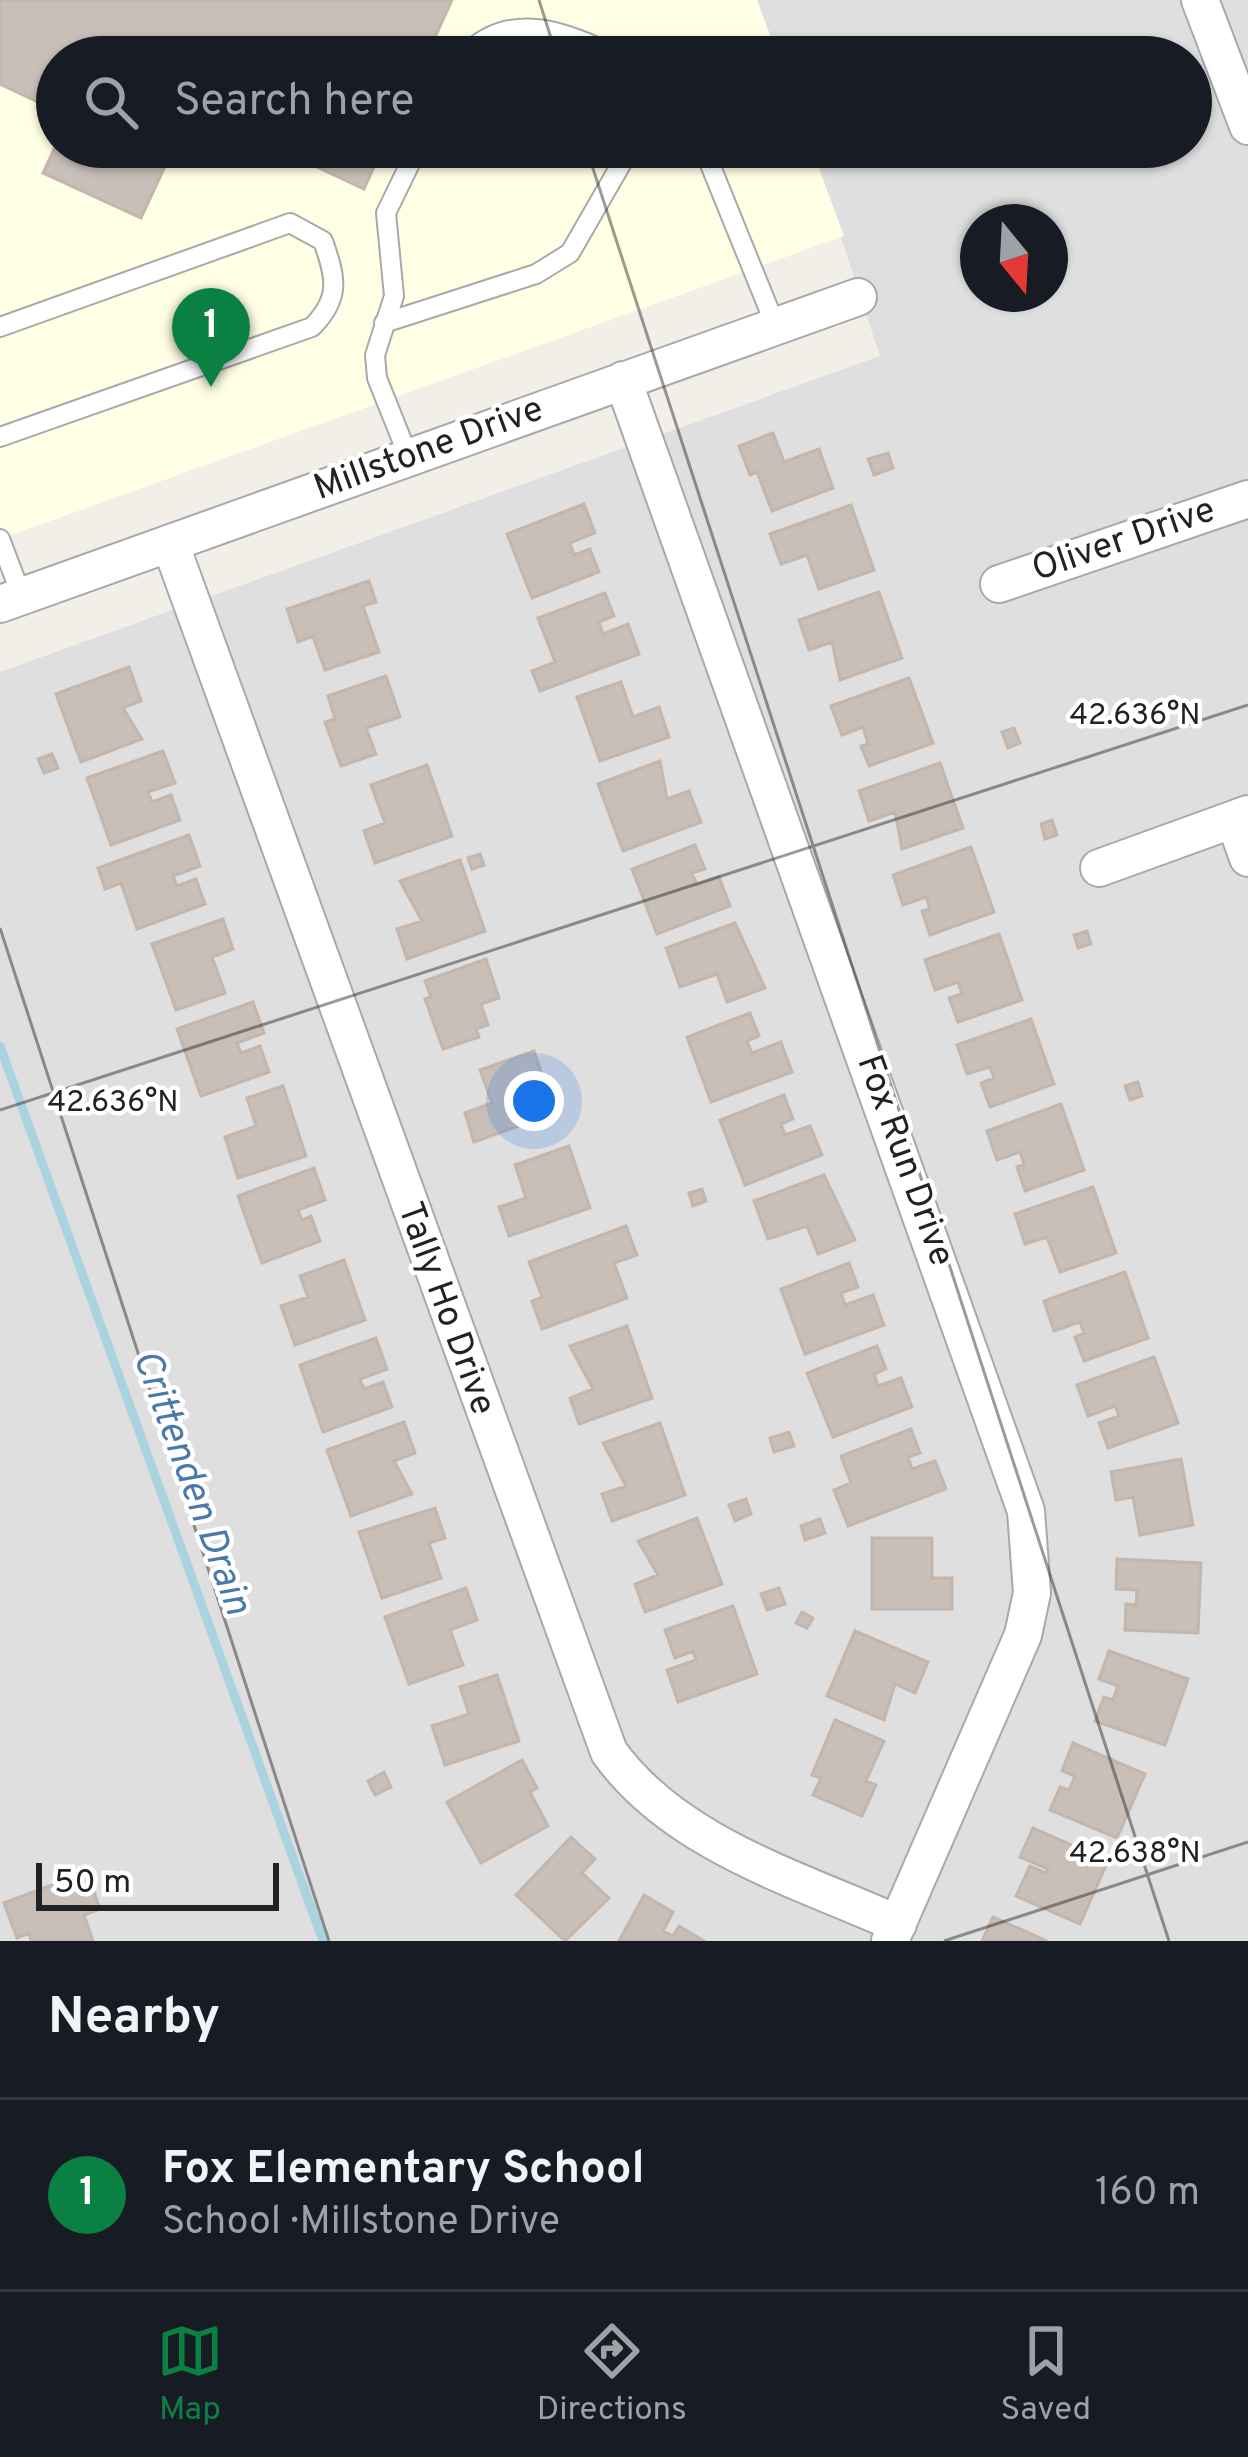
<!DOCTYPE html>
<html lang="en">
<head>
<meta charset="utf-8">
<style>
  body { margin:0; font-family:Overpass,sans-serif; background:#242831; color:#f1f3f6 }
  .compass { position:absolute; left:960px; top:204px; width:108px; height:108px; border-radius:50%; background:#171b24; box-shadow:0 3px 9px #0004; rotate:162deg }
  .scale { position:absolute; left:36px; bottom:30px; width:243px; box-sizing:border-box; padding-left:12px; border:6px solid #222; border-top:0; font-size:33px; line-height:42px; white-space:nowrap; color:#222; -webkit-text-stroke:9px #fff; paint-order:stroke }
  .you { position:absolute; left:534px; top:1101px; width:42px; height:42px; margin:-30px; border:9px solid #fff; border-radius:50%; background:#1a73e8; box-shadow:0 0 0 18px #1a73e833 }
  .badge { display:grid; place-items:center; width:78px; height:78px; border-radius:50%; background:#0b8043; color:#fff; font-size:39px; font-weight:700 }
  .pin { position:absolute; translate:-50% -99px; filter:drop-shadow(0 3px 6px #0008) }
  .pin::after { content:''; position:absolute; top:63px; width:42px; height:36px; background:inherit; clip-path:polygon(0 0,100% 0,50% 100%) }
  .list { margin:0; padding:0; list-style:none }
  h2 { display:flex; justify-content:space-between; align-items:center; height:156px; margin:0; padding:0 48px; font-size:51px }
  h2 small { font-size:39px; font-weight:400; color:#9ea1a6 }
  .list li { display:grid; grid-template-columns:78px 1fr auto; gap:36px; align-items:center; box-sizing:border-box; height:192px; padding:0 48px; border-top:3px solid #363941 }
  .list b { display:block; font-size:45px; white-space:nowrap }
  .list p { margin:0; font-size:39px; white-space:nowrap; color:#9ea1a6 }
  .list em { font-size:39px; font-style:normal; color:#9ea1a6 }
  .icon { flex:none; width:66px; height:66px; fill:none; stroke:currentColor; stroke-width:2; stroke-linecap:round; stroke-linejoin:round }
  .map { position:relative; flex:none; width:1248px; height:1941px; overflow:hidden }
  .search { position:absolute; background:#171b24; box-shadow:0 3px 9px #0004; left:36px; right:36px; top:36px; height:132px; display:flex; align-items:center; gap:30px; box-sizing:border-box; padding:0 42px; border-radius:66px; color:#9ea1a6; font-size:45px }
  .sheet { height:348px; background:#171b24 }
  nav { display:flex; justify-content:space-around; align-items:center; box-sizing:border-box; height:168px; border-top:3px solid #363941; background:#171b24; font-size:33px; color:#9ea1a6 }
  nav a { display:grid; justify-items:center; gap:6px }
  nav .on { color:#0b8043 }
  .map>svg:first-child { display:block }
</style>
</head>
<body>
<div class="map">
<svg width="1248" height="1941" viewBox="0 0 1248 1941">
  <rect width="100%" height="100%" fill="#f2efe9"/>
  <path fill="#e0dfdf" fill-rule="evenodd" d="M757 0H1248V1941H0V672L880 356 811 147H1191V57H778ZM978 222H1050V294H978Z"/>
  <path fill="#ffffe5" d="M0 0H757L778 57H57V147H811L844 236 0 539Z"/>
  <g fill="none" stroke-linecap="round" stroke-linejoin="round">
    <path stroke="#aad3df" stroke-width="9" d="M0 1046 323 1941"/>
  </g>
  <path fill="#c7bfb8" stroke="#c4b6ab" stroke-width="3" d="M0 0H452L426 57H57V111L0 84Z
    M57 143V147H174L141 218 43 173Z
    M274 147H383L364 189Z
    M773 433 784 462 819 449 833 488 772 511 757 472 750 475 739 446Z
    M888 453 893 468 874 475 868 459Z
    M584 504 595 533 570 543 574 555 590 549 599 572 532 598 507 534Z
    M851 505 874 570 819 589 807 555 781 564 770 534Z
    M369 581 376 602 363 606 379 652 325 670 313 636 298 642 287 609Z
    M879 592 902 658 840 680 832 642 809 650 799 620Z
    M605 593 614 616 599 622 603 634 628 624 639 654 540 691 532 671 555 662 538 618Z
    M129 667 141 701 123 708 142 739 81 762 56 694Z
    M386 676 400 717 366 728 376 754 341 766 325 722 335 719 328 696Z
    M909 678 933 743 869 766 861 746 868 744 863 727 842 735 831 706Z
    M621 682 633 717 659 707 669 737 600 761 577 697Z
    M1014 728 1020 743 1008 748 1002 732Z
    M163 751 175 783 148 792 152 802 171 795 180 820 111 845 87 778Z
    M52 754 58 768 44 773 38 759Z
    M660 761 667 799 689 791 701 822 623 851 598 784Z
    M940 763 963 828 902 849 895 812 869 821 859 791Z
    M427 765 452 836 375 863 364 831 385 823 371 785Z
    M1052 820 1057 835 1045 839 1041 824Z
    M189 835 200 866 173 876 177 886 196 879 205 904 137 929 121 883 105 889 98 868Z
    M695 845 705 869 692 873 697 885 719 877 730 906 657 934 632 869Z
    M971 847 994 912 930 935 922 911 930 909 926 897 903 905 893 875Z
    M480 854 484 865 472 869 468 858Z
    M460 860 485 931 407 959 397 929 422 921 400 881Z
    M223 919 233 949 212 957 225 993 176 1010 152 944Z
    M735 923 765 988 727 1002 717 974 680 987 666 948Z
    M1087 931 1091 944 1078 948 1074 935Z
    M999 934 1022 1000 958 1022 949 998 962 994 958 982 935 990 925 960Z
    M486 959 499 998 481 1004 488 1025 476 1029 479 1037 443 1049 425 999 431 997 425 981Z
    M253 1002 264 1033 237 1043 241 1053 260 1046 269 1072 201 1096 177 1029Z
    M750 1013 759 1036 747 1041 752 1053 781 1042 792 1072 711 1102 687 1037Z
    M1031 1019 1054 1084 990 1107 981 1083 994 1078 990 1067 967 1074 957 1045Z
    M534 1051 555 1113 474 1142 465 1113 492 1103 480 1070Z
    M1138 1082 1142 1096 1130 1100 1125 1086Z
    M283 1086 306 1156 238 1178 225 1137 256 1126 247 1098Z
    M784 1095 793 1119 781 1124 785 1135 810 1126 822 1155 745 1185 720 1120Z
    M1061 1104 1084 1170 1025 1191 1017 1167 1024 1164 1020 1152 997 1160 987 1131Z
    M569 1146 590 1208 509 1236 499 1207 526 1198 515 1165Z
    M314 1168 325 1200 298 1210 302 1220 311 1216 320 1241 262 1263 238 1196Z
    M824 1175 855 1240 818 1254 807 1226 768 1239 754 1201Z
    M1093 1187 1116 1253 1060 1272 1047 1237 1025 1244 1015 1214Z
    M702 1189 706 1201 693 1206 689 1193Z
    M626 1226 637 1255 614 1263 627 1298 542 1329 532 1301 542 1297 529 1262Z
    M344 1260 365 1320 295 1345 281 1306 308 1297 300 1276Z
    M849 1263 858 1287 841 1293 845 1305 873 1295 884 1325 805 1354 781 1289Z
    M1125 1272 1148 1338 1084 1361 1075 1337 1084 1333 1080 1322 1054 1331 1044 1301Z
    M627 1326 652 1398 579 1424 570 1398 593 1389 570 1346Z
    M376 1338 387 1369 360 1379 364 1389 383 1382 392 1407 323 1432 300 1365Z
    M877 1346 886 1369 874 1374 878 1386 901 1378 912 1407 833 1437 807 1373Z
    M1154 1357 1178 1423 1108 1448 1099 1423 1119 1416 1115 1406 1088 1416 1077 1385Z
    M404 1422 415 1453 394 1461 412 1494 351 1516 327 1450Z
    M660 1423 685 1495 612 1521 602 1494 626 1486 603 1443Z
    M911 1429 920 1453 908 1457 912 1469 935 1461 946 1489 848 1526 834 1490 851 1483 841 1456Z
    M789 1432 794 1446 774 1452 770 1438Z
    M1181 1459 1193 1525 1140 1535 1133 1497 1116 1500 1111 1472Z
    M746 1499 751 1514 735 1521 729 1505Z
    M435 1508 445 1538 429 1543 441 1578 382 1598 359 1532Z
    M697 1518 722 1584 645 1612 635 1584 658 1575 638 1541Z
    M820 1519 825 1533 805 1540 801 1526Z
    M872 1538H932V1578H952V1609H872Z
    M1117 1559 1201 1563 1198 1633 1125 1630 1126 1604 1136 1605 1137 1590 1116 1589Z
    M466 1588 477 1620 450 1630 463 1665 409 1684 385 1617Z
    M779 1588 785 1604 767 1610 761 1594Z
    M733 1606 757 1674 678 1702 667 1670 696 1660 693 1651 675 1658 665 1630Z
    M802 1612 813 1618 807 1628 796 1623Z
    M855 1631 928 1662 915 1693 895 1684 884 1720 827 1696Z
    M1109 1651 1188 1679 1165 1745 1095 1721 1104 1697 1113 1700 1118 1686 1099 1679Z
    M497 1675 519 1741 445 1765 432 1726 469 1714 460 1687Z
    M835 1720 884 1741 866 1781 876 1785 862 1816 813 1795 821 1778 812 1775Z
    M1073 1743 1145 1774 1117 1838 1050 1810 1060 1787 1069 1790 1075 1776 1062 1771Z
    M522 1760 537 1788 530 1792 548 1826 481 1863 447 1802Z
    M384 1772 391 1787 375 1795 368 1781Z
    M1033 1828 1108 1861 1080 1924 1016 1896 1030 1866 1046 1873 1048 1869 1020 1857Z
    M571 1837 595 1859 582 1873 609 1898 565 1941 516 1895Z
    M87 1872 100 1909 84 1915 93 1941H31L29 1933 17 1938 4 1903Z
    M644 1895 673 1912 663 1931 673 1936 679 1926 704 1941H619Z
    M993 1917 1047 1941H982Z"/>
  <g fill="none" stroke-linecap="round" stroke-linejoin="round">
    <defs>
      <path id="lane" d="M463 57C510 7 567 33 619 57
        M703 147 776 327
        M384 323 536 274 570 253 631 147
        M0 327 290 223 323 241C336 278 341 298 312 327L0 437
        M409 458 377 378 375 355 394 296 386 213 418 147
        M0 539 22 597"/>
      <path id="street" d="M1200 0 1248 126
        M623 380 1026 1511 1032 1593 1023 1635 890 1941
        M170 543 609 1752C675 1844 798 1879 898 1924
        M999 584 1248 499
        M0 604 858 297
        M1234 819 1248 858
        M1099 868 1248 814"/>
    </defs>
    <use href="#lane" stroke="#a9a9a9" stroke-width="22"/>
    <use href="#street" stroke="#a9a9a9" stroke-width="40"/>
    <use href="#lane" stroke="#fff" stroke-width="18"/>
    <use href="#street" stroke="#fff" stroke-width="36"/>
  </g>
  <path fill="none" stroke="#222" stroke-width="3" stroke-opacity="0.45" d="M539 0 557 57M586 147 1169 1941M0 928 329 1941M0 1110 1248 705M944 1941 1248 1842"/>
  <g text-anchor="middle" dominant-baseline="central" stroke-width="9" stroke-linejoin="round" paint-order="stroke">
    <g font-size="36" fill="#222" stroke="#fff">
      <text transform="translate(429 450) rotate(-20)">Millstone Drive</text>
      <text transform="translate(1124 541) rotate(-19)">Oliver Drive</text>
      <text transform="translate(904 1161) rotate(70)">Fox Run Drive</text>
      <text transform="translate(445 1309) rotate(70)">Tally Ho Drive</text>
    </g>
    <g font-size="39" font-style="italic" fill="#4a7aab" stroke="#fff">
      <text transform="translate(190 1483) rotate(70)">Crittenden Drain</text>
    </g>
  </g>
  <g font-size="30" text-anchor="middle" fill="#222" stroke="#fff" stroke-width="9" stroke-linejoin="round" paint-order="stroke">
    <text x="1135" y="724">42.636°N</text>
    <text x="113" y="1111">42.636°N</text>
    <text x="1135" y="1862">42.638°N</text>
  </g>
</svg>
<svg class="compass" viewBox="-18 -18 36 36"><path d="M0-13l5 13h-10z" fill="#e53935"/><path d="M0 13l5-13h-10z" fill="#9ea1a6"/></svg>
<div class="scale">50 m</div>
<div class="you"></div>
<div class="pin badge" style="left:211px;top:387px">1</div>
<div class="search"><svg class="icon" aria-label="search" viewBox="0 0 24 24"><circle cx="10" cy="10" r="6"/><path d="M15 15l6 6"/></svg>Search here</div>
</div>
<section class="sheet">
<h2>Nearby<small></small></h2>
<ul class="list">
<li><span class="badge">1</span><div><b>Fox Elementary School</b><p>School · Millstone Drive</p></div><em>160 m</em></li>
</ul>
</section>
<nav>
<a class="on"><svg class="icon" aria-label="map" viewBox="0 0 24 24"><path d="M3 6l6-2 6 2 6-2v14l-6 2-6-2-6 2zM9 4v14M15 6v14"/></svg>Map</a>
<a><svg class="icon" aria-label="directions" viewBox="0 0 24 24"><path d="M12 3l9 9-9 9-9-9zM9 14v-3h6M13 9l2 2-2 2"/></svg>Directions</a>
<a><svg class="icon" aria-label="saved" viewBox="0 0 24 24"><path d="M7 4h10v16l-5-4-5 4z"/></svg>Saved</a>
</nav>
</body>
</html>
